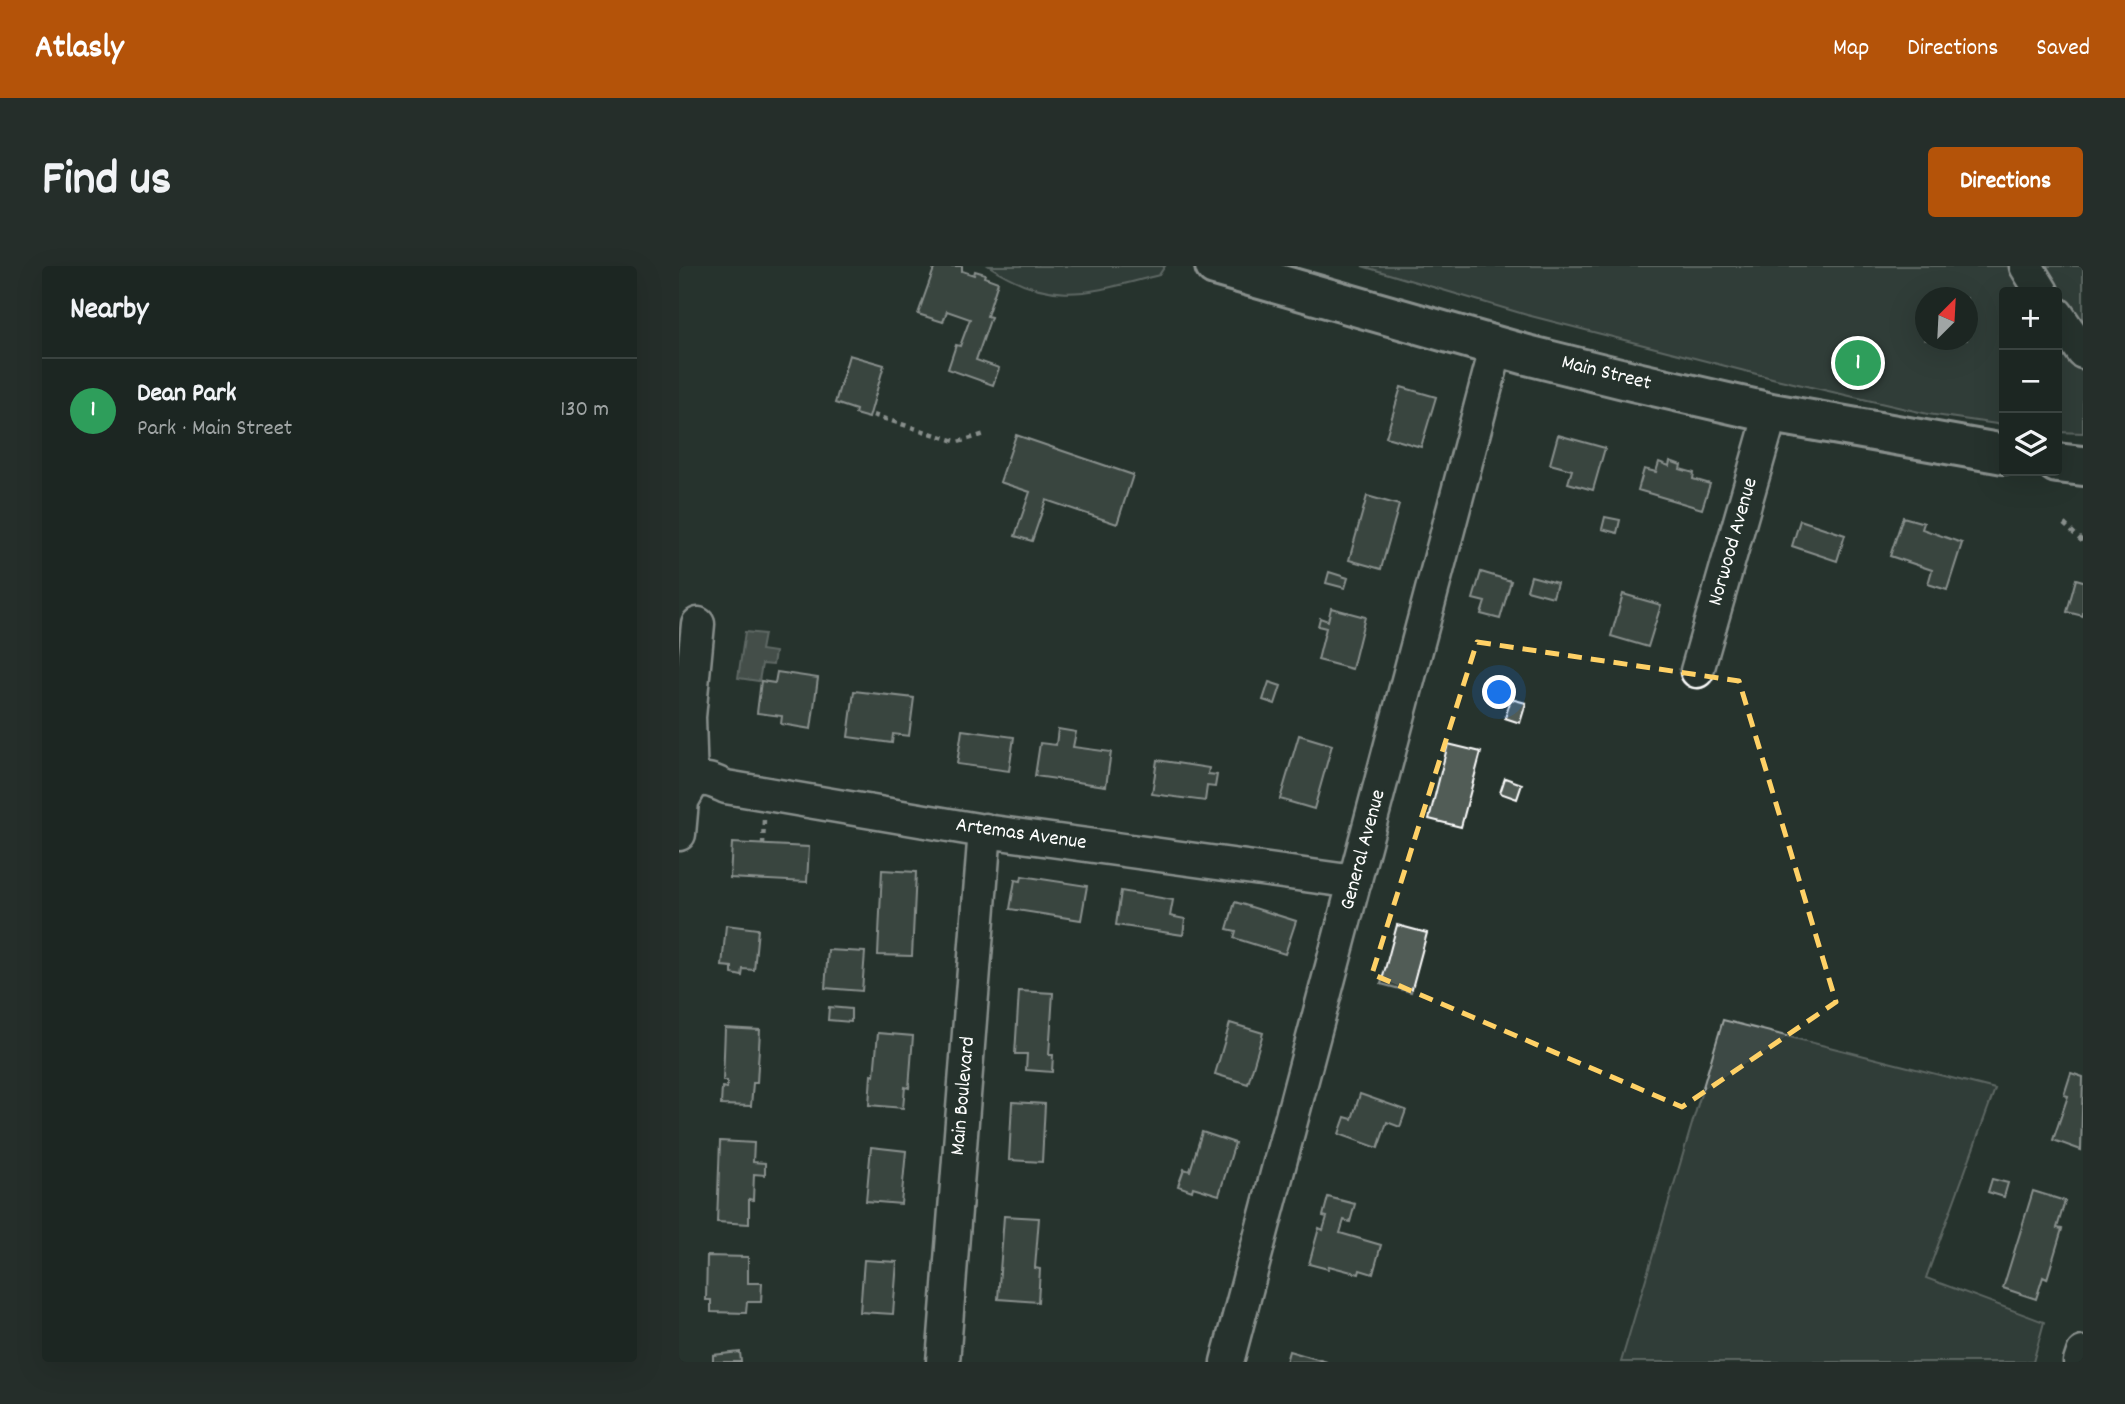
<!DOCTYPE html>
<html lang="en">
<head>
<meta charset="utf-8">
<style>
  body { margin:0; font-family:Dekko,sans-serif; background:#252e2a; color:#f1f3f6 }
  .controls { position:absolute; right:21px; top:21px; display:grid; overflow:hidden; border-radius:7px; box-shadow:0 7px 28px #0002 }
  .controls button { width:63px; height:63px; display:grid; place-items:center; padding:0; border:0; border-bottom:2px solid #3a4340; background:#1c2622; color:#f1f3f6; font:35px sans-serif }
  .compass { position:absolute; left:1236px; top:21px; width:63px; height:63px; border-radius:50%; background:#1c2622; box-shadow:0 7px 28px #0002; rotate:24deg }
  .you { position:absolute; left:821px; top:427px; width:24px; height:24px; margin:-18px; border:5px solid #fff; border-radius:50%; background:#1a73e8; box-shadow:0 0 0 10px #1a73e833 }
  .badge { display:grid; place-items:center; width:46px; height:46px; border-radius:50%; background:#b45309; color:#fff; font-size:23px; font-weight:700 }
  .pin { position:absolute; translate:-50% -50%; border:4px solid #fff; box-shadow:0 2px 7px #0006 }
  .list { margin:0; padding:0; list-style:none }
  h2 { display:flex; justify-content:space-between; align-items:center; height:91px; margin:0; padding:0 28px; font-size:30px }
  h2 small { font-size:23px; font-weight:400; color:#a0a5a5 }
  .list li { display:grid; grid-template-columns:46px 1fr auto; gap:21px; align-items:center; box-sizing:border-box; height:105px; padding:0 28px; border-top:2px solid #3a4340 }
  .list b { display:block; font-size:26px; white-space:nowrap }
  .list p { margin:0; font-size:23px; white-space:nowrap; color:#a0a5a5 }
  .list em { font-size:23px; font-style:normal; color:#a0a5a5 }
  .icon { flex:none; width:38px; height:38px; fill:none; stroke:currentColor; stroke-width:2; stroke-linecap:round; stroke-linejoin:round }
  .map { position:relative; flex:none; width:1404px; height:1096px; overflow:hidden; border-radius:7px }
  header { display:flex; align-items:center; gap:42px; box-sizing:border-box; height:98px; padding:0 35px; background:#b45309; color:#fff }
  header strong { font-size:33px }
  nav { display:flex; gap:38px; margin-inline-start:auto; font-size:24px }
  .intro { display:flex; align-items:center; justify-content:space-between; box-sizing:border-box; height:168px; padding:0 42px }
  h1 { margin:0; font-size:49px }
  .button { padding:18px 32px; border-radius:7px; background:#b45309; color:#fff; font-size:24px; font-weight:700 }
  main { display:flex; gap:42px; padding:0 42px }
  aside { flex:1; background:#1c2622; border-radius:7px; box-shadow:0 7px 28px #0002 }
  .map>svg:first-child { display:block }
</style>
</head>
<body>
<header>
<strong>Atlasly</strong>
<nav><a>Map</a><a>Directions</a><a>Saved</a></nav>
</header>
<div class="intro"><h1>Find us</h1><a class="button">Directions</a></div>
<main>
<aside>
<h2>Nearby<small></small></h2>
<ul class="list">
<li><span class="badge" style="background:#2e9e5b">1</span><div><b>Dean Park</b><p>Park · Main Street</p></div><em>130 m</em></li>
</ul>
</aside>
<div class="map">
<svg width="1404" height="1096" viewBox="0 0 1404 1096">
  <rect width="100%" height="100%" fill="#26332d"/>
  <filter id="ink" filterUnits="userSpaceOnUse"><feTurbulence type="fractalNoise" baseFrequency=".0143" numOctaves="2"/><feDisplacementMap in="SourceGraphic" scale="14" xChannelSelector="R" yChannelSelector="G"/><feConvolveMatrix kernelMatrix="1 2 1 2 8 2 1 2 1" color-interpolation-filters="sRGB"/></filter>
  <g filter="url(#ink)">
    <path fill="#3e4944" stroke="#9ea4a2" stroke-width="2" fill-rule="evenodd" d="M310 0H486L480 9C412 26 374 42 310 0Z
      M683 0H1404V167L1378 166V26H1325V159L1249 148 1097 113 848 49ZM1246 32H1288V74H1246Z
      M1044 754 1316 823 1247 1012 1365 1056 1354 1096H942Z"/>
    <path fill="#67706c" stroke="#a4a9a7" stroke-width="2" d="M66 366 85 368 82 384 96 386 94 399 83 398 80 415 59 412Z"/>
    <path fill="#515c57" stroke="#fff" stroke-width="2" d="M256 0H283V5L295 9 296 5 306 8 305 11 319 16 308 50 312 51 297 94 320 102 314 119 269 103 277 79 281 80 291 53 268 45 264 56 239 48Z
      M170 89 205 99 190 152 176 148 177 144 156 137Z
      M722 121 757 131 742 181 707 171Z
      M337 169 454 209 438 258 367 234 353 275 336 270 351 226 321 216Z
      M879 169 926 182 914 224 889 217 893 204 871 198Z
      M991 195 1002 199 1001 203 1015 207 1014 213 1031 218 1023 243 959 224 965 203 977 206 980 196 990 200Z
      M688 230 720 239 702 303 670 294Z
      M926 251 941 254 938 267 923 263Z
      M1224 251 1245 257 1243 263 1283 277 1268 324 1249 318 1253 304 1211 290Z
      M1121 254 1166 269 1158 295 1113 280Z
      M650 306 669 312 666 322 647 317Z
      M802 306 832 315 821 353 802 348 806 336 794 333Z
      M852 310 878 317 874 331 848 324Z
      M1397 313 1404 315V350L1388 346Z
      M944 328 982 339 969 381 932 370Z
      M652 342 686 351 673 403 639 394 647 362 639 360 641 352 649 355Z
      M98 406 139 412 132 463 102 458 103 450 78 447 82 415 96 417Z
      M590 416 602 420 596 438 584 434Z
      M175 425 235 432 230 470 214 468 213 477 169 471Z
      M832 433 847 437 841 457 826 452Z
      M379 463 397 466 394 481 432 486 427 520 356 510 361 477 377 479Z
      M283 464 335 471 330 505 278 498Z
      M620 469 653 479 635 543 601 533Z
      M769 478 802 486 782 561 750 553Z
      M478 494 530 502 529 508 538 509 536 521 528 520 526 535 473 528Z
      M826 512 843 518 838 533 821 527Z
      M53 577 130 581 128 616 51 612Z
      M203 604 237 606 233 690 199 689Z
      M343 610 408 620 402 654 331 643 336 614 342 615Z
      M442 625 494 634 491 650 506 653 504 669 437 659Z
      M556 636 617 655 606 688 555 672 557 665 548 663Z
      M47 659 79 663 75 704 64 703 63 710 53 708V701L43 700Z
      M718 659 748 667 732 726 702 718Z
      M149 684 186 686 183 725 146 722Z
      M340 725 374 727 370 789H374L373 806 347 804 348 788H336Z
      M150 741 172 743V756L149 754Z
      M551 757 584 767 569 818 536 808Z
      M46 762 81 764 78 817H74L72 840 42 839 43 821 48 822V815H44Z
      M199 767 234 770 230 822 226 821 224 842 190 839 192 809 195 810Z
      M1392 807 1404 811 1402 884 1374 874 1389 830 1385 829Z
      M681 828 727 844 721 861 708 856 699 882 660 868 666 851 673 853Z
      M333 836 366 838 363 896 330 894Z
      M523 866 556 877 540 929 514 921 513 925 499 920 505 903 511 905Z
      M41 875 75 877 74 896 86 897V909L75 908 74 934 70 933V958L38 956Z
      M192 881 227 885 222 938 187 935Z
      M1313 913 1329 917 1325 931 1309 926Z
      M1354 925 1386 935 1378 962 1383 963 1368 1013 1364 1011 1357 1033 1324 1022Z
      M649 931 676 938 671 956 665 954 661 967 702 979 694 1008 681 1004 680 1008 650 1000 649 1003 630 998 640 962 644 964 648 951 644 950Z
      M325 950 360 952 356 1002 361 1003 359 1036 319 1033Z
      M28 990 69 991V1017H83L82 1036H68L67 1047 32 1046V1034H27Z
      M185 994 218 996 214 1048 181 1046Z
      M610 1085 648 1096H607Z
      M61 1086 62 1096H34V1089Z"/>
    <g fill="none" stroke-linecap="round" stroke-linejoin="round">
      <defs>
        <path id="minor" d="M1347 0 1363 26
          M1378 48 1404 86
          M1018 405 1092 147
          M12 519C24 509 34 515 47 521L299 564 676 616
          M0 568 3 535 12 519 10 451 19 358
          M264 1096 306 564
          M548 1096 818 79
          M1401 1096 1404 1087"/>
        <path id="major" d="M536 0 848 89 953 115 1092 147 1325 188
          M1378 197 1404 200"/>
      </defs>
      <use href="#minor" stroke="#fff" stroke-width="37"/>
      <use href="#major" stroke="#fff" stroke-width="44"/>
      <path stroke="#fff" stroke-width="4.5" stroke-dasharray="5 5" stroke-linecap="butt" d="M194 149 279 176 306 168
        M1385 258 1404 276
        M84 579 85 553"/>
      <use href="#minor" stroke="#26332d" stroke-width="32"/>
      <use href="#major" stroke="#26332d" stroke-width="38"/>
    </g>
  </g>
  <path d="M0 0H1404V1096H0ZM798 376 1060 415 1157 736 1003 841 693 708Z" fill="#26332d" fill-opacity=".55" fill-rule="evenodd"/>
  <path fill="none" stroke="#ffd166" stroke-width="5" stroke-dasharray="14 9" stroke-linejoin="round" d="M798 376 1060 415 1157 736 1003 841 693 708Z"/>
  <g text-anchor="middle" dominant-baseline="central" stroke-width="5" stroke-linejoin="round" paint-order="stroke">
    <g font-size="21" fill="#fff" stroke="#26332d">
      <text transform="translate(927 108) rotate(14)">Main Street</text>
      <text transform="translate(1055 276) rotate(-74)">Norwood Avenue</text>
      <text transform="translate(342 569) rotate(8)">Artemas Avenue</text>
      <text transform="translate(685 584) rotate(-75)">General Avenue</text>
      <text transform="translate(285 830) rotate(-85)">Main Boulevard</text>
    </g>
  </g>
</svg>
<div class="controls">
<button>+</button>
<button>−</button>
<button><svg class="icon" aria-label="layers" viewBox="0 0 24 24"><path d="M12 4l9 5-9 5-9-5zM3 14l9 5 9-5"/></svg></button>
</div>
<svg class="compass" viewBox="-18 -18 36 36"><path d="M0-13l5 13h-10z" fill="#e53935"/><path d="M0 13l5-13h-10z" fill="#a0a5a5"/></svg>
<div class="you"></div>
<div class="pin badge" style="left:1179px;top:97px;background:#2e9e5b">1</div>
</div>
</main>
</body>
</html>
